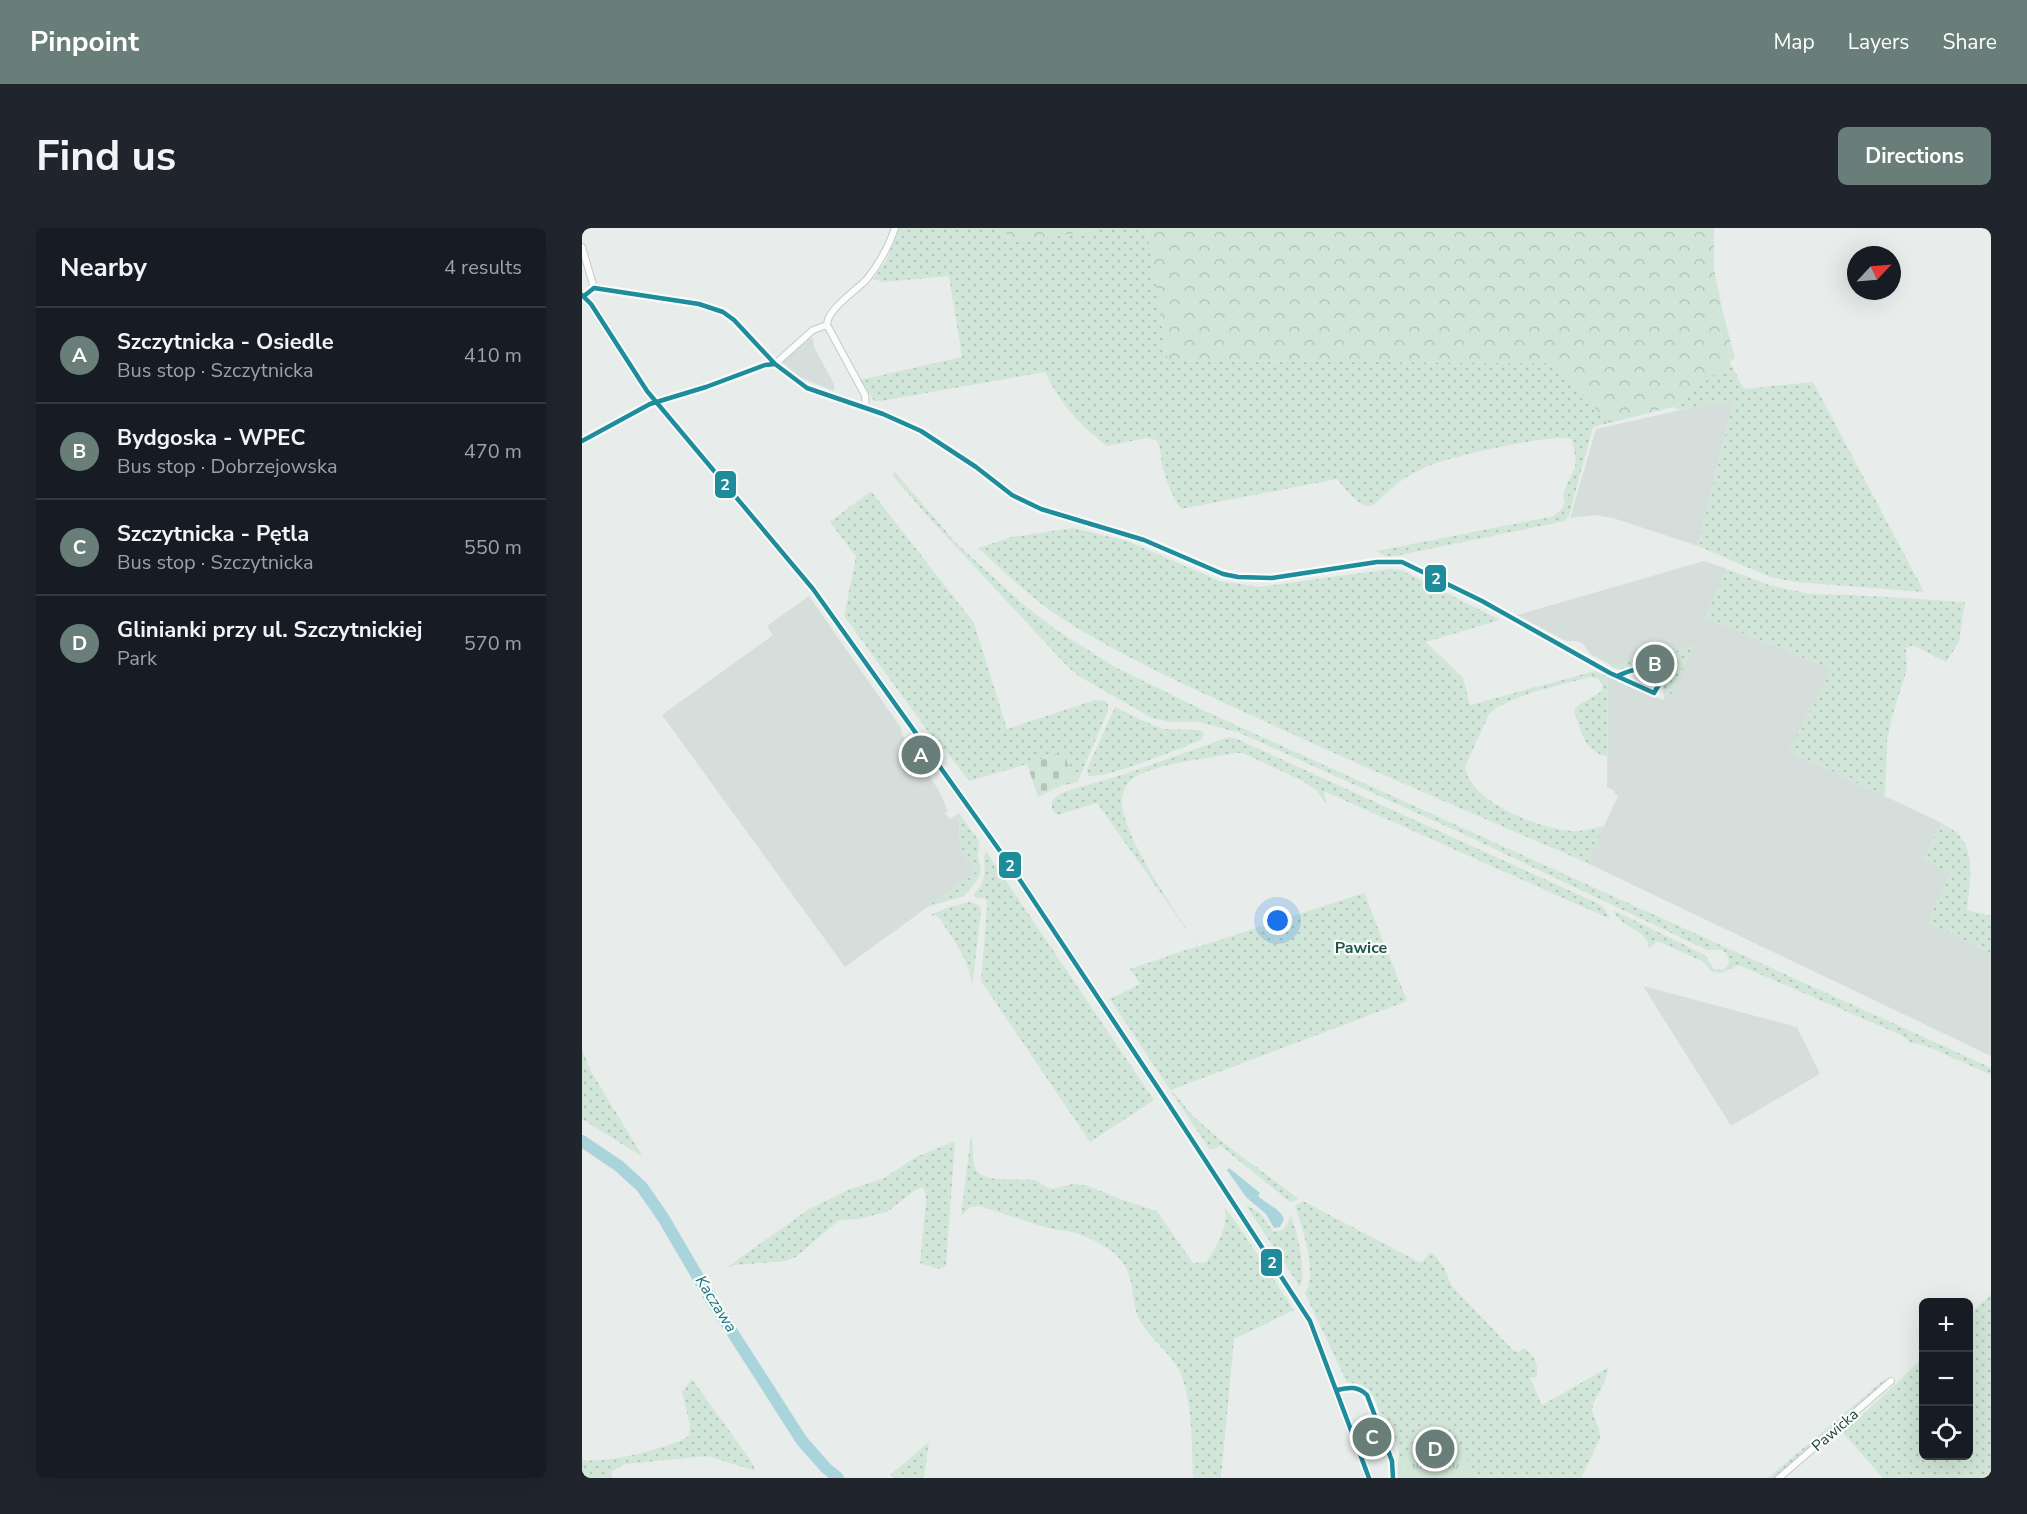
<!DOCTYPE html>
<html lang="en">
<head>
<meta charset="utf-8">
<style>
  body { margin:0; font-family:"Nunito Sans",sans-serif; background:#20242c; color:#f1f3f6 }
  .controls { position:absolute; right:18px; bottom:18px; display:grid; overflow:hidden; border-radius:9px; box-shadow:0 6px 24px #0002 }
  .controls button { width:54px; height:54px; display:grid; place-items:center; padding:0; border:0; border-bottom:2px solid #363941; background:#171b24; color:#f1f3f6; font:30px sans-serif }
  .compass { position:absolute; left:1265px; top:18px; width:54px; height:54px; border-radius:50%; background:#171b24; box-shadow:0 6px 24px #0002; rotate:64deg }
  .you { position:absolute; left:696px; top:693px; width:21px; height:21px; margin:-15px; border:4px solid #fff; border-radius:50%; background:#1a73e8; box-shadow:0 0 0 9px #1a73e833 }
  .badge { display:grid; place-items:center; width:39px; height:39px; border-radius:50%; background:#697e78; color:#fff; font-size:20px; font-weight:700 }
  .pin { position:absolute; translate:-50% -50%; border:3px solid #fff; box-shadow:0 2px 6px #0006 }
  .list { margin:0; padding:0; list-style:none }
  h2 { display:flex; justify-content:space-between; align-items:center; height:78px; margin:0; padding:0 24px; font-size:26px }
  h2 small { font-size:20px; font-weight:400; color:#9ea1a6 }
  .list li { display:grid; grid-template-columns:39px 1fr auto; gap:18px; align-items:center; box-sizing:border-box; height:96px; padding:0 24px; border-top:2px solid #363941 }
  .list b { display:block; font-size:22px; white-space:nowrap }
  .list p { margin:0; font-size:20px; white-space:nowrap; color:#9ea1a6 }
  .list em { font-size:20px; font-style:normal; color:#9ea1a6 }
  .icon { flex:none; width:33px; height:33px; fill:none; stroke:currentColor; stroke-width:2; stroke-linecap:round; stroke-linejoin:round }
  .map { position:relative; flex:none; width:1409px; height:1250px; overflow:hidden; border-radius:9px }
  header { display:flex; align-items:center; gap:36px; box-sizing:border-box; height:84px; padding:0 30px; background:#697e78; color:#fff }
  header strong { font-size:28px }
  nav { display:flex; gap:33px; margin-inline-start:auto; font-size:21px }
  .intro { display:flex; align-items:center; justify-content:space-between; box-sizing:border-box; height:144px; padding:0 36px }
  h1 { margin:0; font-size:42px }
  .button { padding:15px 27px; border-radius:9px; background:#697e78; color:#fff; font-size:21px; font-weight:700 }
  main { display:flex; gap:36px; padding:0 36px }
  aside { flex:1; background:#171b24; border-radius:9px; box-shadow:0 6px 24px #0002 }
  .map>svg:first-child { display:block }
</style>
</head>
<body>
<header>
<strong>Pinpoint</strong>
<nav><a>Map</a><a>Layers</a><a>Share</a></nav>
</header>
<div class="intro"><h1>Find us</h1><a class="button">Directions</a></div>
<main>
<aside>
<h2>Nearby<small>4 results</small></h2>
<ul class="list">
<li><span class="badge">A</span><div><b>Szczytnicka - Osiedle</b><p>Bus stop · Szczytnicka</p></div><em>410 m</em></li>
<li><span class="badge">B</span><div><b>Bydgoska - WPEC</b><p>Bus stop · Dobrzejowska</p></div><em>470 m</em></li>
<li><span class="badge">C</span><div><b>Szczytnicka - Pętla</b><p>Bus stop · Szczytnicka</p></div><em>550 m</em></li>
<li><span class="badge">D</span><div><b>Glinianki przy ul. Szczytnickiej</b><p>Park</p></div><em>570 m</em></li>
</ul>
</aside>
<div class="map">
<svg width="1409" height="1250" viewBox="0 0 1409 1250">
  <defs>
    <pattern id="grass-dots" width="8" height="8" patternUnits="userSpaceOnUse" patternTransform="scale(1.5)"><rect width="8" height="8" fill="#d1e6d8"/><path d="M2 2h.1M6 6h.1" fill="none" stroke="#b3c6ba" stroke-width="1.8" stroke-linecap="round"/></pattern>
    <pattern id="forest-crowns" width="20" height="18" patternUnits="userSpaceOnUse" patternTransform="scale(1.5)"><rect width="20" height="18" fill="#d1e6d8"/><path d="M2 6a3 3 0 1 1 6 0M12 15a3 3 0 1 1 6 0" fill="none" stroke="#b3c6ba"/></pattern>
    <pattern id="cemetery-stones" width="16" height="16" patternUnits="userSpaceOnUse" patternTransform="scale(1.5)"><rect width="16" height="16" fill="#d1e6d8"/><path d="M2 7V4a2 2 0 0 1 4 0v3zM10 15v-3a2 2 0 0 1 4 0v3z" fill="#b3c6ba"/></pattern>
    <pattern id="park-tufts" width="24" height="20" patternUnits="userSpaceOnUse" patternTransform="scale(1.5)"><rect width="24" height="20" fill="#d1e6d8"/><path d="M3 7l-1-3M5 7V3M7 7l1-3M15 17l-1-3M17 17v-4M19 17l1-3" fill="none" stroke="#b3c6ba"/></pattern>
  </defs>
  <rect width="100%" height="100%" fill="#e8edeb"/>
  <path fill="#d6dedb" d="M231 110 232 119 252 156V163L217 149 201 135V133L223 112Z
    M1151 174 1116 318 1031 290 1013 287 988 290 1014 201 1130 175Z
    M1122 333 1145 341 1123 390 1250 441 1207 523 1360 595 1342 632 1369 646 1346 695 1409 725V828L1005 635 1036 568 1032 566 1033 563 1025 559 1026 448 1081 472 1085 464 1090 466 1111 418 1065 431V428L1031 438 1008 426 1001 416 995 413H984L935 387Z
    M227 368 319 500 320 506 325 516 356 561 366 583 363 585 368 591 377 585 378 620 394 644 263 739 80 487 191 407 185 398Z
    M1061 758 1215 799 1238 846 1149 898Z"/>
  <path fill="url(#grass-dots)" d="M317 0H420L430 14 533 0H565L586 133 970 135 1027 195 1011 199 987 288 983 293 823 326C813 328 803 331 795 323L972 288 980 281 983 273 981 268C989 239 1000 246 989 211 970 205 861 230 842 240 828 246 815 255 804 265 799 269 793 279 786 278 774 276 763 260 755 251L599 281C589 267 584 252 580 236 578 227 580 220 574 212L564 210 525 218C498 198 477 174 463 144L299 173H292L278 152 380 129 367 48 301 54 291 51 304 33Z
    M1147 133 1162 161 1231 154 1342 364 1214 354 1188 349 1116 318 1151 175H1130L1098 182 1091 179Z
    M313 244 373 314 442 377 473 401 533 439 623 483 1379 826 1409 840V847L1342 817 1329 815 1319 807 1159 738H1154L1140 745 1130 744 1120 733 1075 713 1067 721C1066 700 1038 701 1031 682L1123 727 1132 741 1142 742 1147 735 1145 726 1140 722H1125L879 605 658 505 617 494H588L570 490 498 449 487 440 350 293 310 247Z
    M289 263 392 395 425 501 513 472 523 473 526 476V483L496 553 493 555 481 523 445 536 387 553 363 522 358 520 262 388 274 329 248 294Z
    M491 300 545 313 638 353 678 359 808 341 819 342 918 392 844 414 881 450 888 477 1013 443 1026 448 1025 529C1000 520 1001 506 992 484L994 479 1020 463 1021 459 1017 451 1008 449C981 457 926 467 907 486L883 539C888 574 958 601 990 603 1000 604 1012 600 1022 598L1005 635C902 590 799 547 697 500 624 466 548 434 479 390 449 370 422 344 396 320L430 309Z
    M1145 341 1187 357 1227 366 1272 367 1383 374 1377 414 1364 434 1331 417 1324 420 1325 441 1310 489 1305 513 1303 568 1207 523 1250 441 1123 390Z
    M1111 418 1090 466 1085 464 1083 468 1081 467 1082 453 1078 443 1083 435 1079 431 1075 432 1071 437H1057L1038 442 1027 438 1066 428V431Z
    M533 479 555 490 581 501 619 502 622 506 619 512C597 521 526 550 506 548L505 541Z
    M647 509 655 511 1015 675 1023 681 1028 691 742 563 745 577 735 563 721 553 661 525H651C626 531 567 536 549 552 543 557 539 569 540 577 544 614 595 685 616 719L782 665 825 773 589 862 611 888 637 911 717 971 708 974 639 918 628 922 528 771 558 756 548 741 616 718 515 575 475 587 470 581V573L477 566 485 563 543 546Z
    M377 585 397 613 396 627 399 644 394 654 382 668 345 679 394 644 378 620Z
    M1360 595C1365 599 1372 602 1376 606 1395 626 1387 658 1385 682L1409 688V725L1345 695 1369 646 1342 633Z
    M404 623 572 872 508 914 399 753 405 678 404 671 396 670 391 667C394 662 399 659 400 654 405 644 400 632 404 623Z
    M387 674 397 677 399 683 390 759C389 733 371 712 358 691L353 687 347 688 364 680Z
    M0 822 10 845 61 929 0 891Z
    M389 907C393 918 389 930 393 940 399 956 439 950 452 952 458 953 463 959 469 961L491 956 507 958 538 971 575 983 611 1035 624 1034C634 1019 648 999 642 979L653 993 712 1082 652 1111 639 1250H611C610 1220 611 1162 594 1137 584 1122 569 1110 559 1095 549 1078 553 1060 545 1042 536 1022 510 1010 490 1004 481 1002 471 1002 463 999 441 993 419 984 397 978L388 979 379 988Z
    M373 913 364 1038 356 1041 338 1035 344 973 343 964 340 959 333 962 305 984 276 991 257 992 214 1029 204 1033 154 1037 144 1040 227 981 266 962 302 950 334 929Z
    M721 973 837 1034 841 1033 848 1024 853 1027 863 1041 869 1057 931 1122 937 1124 942 1120C952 1126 958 1138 954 1149L948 1150 960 1177 1027 1139 1022 1155 1011 1176 1010 1183 1017 1201 1018 1211 999 1250H896L862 1196 819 1237 822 1250H815L817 1223 804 1188 798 1185C794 1174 791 1162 778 1157 773 1155 769 1156 764 1153L723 1065C736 1045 720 999 713 978Z
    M663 976 679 986 691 1003C703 1005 705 996 709 988 715 1001 725 1047 718 1059Z
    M1409 1066V1250H1301L1261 1205 1341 1130 1342 1228H1386L1387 1087Z
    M110 1151 171 1236 173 1243 126 1228 43 1236 29 1244 31 1250H0V1231C16 1238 92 1219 107 1208L108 1196 100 1164Z
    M1303 1151 1306 1153 1193 1250H1186Z
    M347 1214 342 1250H311L308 1247Z"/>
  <path fill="url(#forest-crowns)" d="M420 0H533L430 14Z
    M565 0H1132V41L1141 85 1153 130 1091 179 1027 195 970 135 586 133Z"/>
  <path fill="url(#cemetery-stones)" d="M481 523 493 555 481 557 456 569 445 536Z"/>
  <path fill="url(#park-tufts)" d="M850 1196H862L896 1250H822L818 1238 841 1204Z"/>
  <path fill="#a9d4db" d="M647 940 678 965 676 968C684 976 698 980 702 991L698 999 692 1000 684 986 664 969 645 942Z"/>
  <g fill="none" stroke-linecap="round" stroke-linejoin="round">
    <path stroke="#a9d4db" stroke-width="12" d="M0 913 37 938 60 959 82 991 127 1068 220 1213 244 1240 256 1250"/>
    <defs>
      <path id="minor" d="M0 19 12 60
        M2 68 12 60 117 76 141 84 152 92 193 136 225 160 301 186 339 203 394 239 430 267 459 281 562 312 641 346 656 349 690 350 795 334H820L900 373 1028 445
        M245 97C245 81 274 63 285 51 297 36 307 18 313 0
        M245 97 283 167 284 180
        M0 213 68 176 124 159 183 137 193 136 231 102 245 97
        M1197 1250 1309 1153"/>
      <path id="tertiary" d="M0 67 9 76 65 163 231 361 428 637 584 872 728 1093 787 1250"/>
    </defs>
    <use href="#minor" stroke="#c5cac8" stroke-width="8"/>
    <use href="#tertiary" stroke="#c5cac8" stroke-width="9"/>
    <use href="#minor" stroke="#fcfcfc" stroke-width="6"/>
    <use href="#tertiary" stroke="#fcfcfc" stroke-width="7"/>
    <defs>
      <path id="bus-1" d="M0 67 9 76 65 163 231 361 428 637 584 872 728 1093 787 1250
        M2 68 12 60 117 76 141 84 152 92 193 136 225 160 301 186 339 203 394 239 430 267 459 281 562 312 641 346 656 349 690 350 795 334H820L900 373 1028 445 1072 465 1079 453 1075 444C1060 438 1049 442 1035 448
        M0 213 68 176 124 159 183 137 193 136
        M755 1162C767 1159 776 1158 785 1167L810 1233 811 1250"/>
    </defs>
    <use href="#bus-1" stroke="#f7fbf9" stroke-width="9"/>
    <use href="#bus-1" stroke="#1e8c9b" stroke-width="4.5"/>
  </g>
  <g text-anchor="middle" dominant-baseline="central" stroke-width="4.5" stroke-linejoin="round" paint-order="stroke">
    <g font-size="15" fill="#24423a" stroke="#f7fbf9">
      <text transform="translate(1253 1202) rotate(-41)">Pawicka</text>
    </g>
    <g font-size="16" font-weight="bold" fill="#1f5548" stroke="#f7fbf9">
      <text x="779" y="720">Pawice</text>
    </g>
    <g font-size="16" font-style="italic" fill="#1c6f80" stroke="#f7fbf9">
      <text transform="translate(134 1076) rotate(58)">Kaczawa</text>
    </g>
  </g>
  <g stroke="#f7fbf9" stroke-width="2">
    <rect x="132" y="242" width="23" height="29" rx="6" fill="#1e8c9b"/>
    <rect x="842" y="336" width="23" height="29" rx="6" fill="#1e8c9b"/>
    <rect x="416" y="623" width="24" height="28" rx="6" fill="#1e8c9b"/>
    <rect x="678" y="1020" width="23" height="29" rx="6" fill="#1e8c9b"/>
  </g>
  <g font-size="16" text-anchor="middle" font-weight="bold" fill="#fff">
    <text x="143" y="262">2</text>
    <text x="854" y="356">2</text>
    <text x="428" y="643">2</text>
    <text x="690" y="1040">2</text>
  </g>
</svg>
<div class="controls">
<button>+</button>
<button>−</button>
<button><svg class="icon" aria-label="locate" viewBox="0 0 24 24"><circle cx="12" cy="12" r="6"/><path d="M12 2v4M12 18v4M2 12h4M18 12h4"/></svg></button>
</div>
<svg class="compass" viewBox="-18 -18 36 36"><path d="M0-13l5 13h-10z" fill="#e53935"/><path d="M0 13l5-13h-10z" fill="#9ea1a6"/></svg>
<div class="you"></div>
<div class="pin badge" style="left:339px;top:527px">A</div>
<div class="pin badge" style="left:1073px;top:436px">B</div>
<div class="pin badge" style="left:790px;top:1209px">C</div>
<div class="pin badge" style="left:853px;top:1221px">D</div>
</div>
</main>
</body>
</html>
